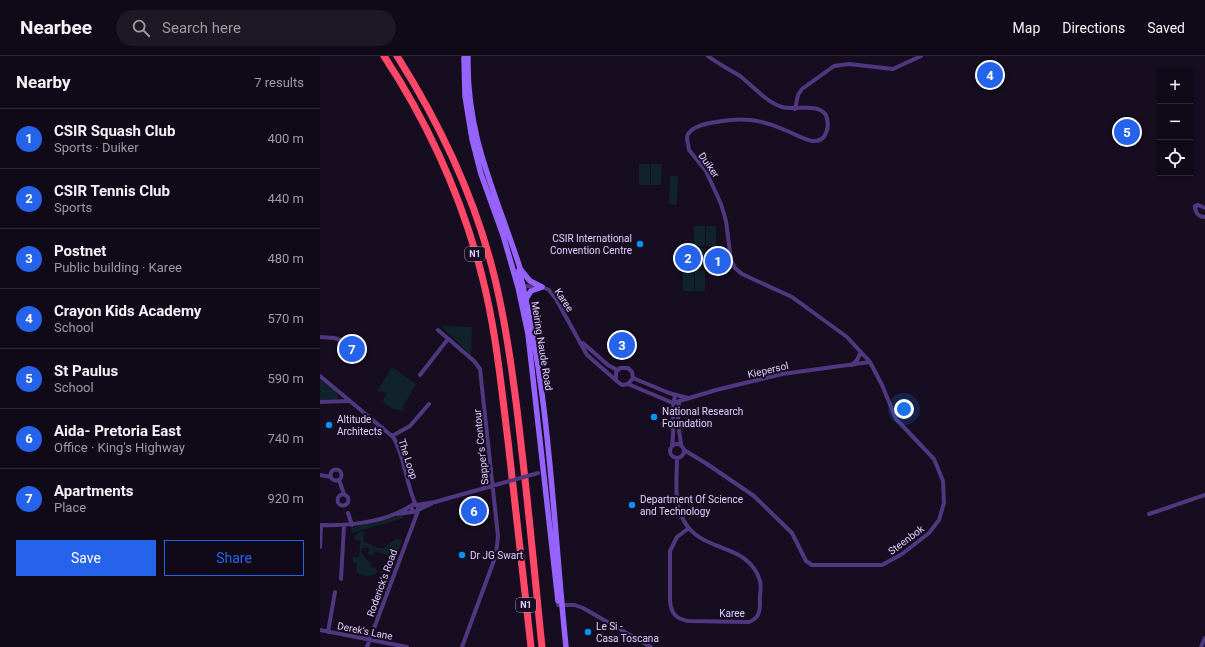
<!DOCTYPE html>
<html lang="en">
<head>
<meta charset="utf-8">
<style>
  body { margin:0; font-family:Roboto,sans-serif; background:#1e1825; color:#f1f3f6 }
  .controls { position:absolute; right:12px; top:12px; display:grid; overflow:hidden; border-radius:0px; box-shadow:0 1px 3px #0004 }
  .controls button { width:36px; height:36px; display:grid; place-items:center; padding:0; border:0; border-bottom:1px solid #302b37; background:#100a18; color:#f1f3f6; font:20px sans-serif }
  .you { position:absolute; left:584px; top:353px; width:14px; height:14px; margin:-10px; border:3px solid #fff; border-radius:50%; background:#1a73e8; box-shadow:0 0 0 6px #1a73e833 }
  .badge { display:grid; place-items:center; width:26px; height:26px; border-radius:50%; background:#2563eb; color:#fff; font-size:13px; font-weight:700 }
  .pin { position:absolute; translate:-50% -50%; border:2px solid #fff; box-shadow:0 1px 4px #0006 }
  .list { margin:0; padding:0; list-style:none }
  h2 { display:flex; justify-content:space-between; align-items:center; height:52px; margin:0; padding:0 16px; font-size:17px }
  h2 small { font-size:13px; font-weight:400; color:#9c9aa2 }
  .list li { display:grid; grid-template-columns:26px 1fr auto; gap:12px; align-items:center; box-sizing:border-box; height:60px; padding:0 16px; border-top:1px solid #302b37 }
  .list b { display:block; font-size:15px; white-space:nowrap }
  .list p { margin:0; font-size:13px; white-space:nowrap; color:#9c9aa2 }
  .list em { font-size:13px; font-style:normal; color:#9c9aa2 }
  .actions { display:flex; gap:8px; padding:12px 16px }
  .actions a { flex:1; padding:9px 0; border:1px solid #2563eb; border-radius:0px; text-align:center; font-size:14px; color:#2563eb }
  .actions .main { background:#2563eb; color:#fff }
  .icon { flex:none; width:22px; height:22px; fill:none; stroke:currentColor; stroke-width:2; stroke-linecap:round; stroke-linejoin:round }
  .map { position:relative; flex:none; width:885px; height:591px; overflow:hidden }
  header { display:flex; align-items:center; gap:24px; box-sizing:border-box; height:56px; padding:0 20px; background:#100a18; border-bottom:1px solid #302b37 }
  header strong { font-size:19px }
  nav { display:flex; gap:22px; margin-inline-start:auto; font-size:14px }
  .search { width:280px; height:36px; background:#1e1825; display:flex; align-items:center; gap:10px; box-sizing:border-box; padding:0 14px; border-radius:22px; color:#9c9aa2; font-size:15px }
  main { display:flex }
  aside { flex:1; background:#100a18 }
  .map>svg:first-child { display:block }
</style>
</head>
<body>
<header>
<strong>Nearbee</strong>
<div class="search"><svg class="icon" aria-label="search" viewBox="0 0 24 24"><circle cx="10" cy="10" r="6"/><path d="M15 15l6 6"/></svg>Search here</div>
<nav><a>Map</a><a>Directions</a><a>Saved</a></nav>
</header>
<main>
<aside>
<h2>Nearby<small>7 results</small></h2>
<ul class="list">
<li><span class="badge">1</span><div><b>CSIR Squash Club</b><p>Sports · Duiker</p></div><em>400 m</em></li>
<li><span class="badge">2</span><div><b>CSIR Tennis Club</b><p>Sports</p></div><em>440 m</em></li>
<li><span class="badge">3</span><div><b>Postnet</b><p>Public building · Karee</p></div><em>480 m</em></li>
<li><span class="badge">4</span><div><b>Crayon Kids Academy</b><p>School</p></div><em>570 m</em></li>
<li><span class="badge">5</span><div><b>St Paulus</b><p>School</p></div><em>590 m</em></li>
<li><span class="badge">6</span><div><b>Aida- Pretoria East</b><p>Office · King's Highway</p></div><em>740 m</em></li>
<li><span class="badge">7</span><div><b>Apartments</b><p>Place</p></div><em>920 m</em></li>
</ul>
<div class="actions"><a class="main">Save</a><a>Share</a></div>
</aside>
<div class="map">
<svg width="885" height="591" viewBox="0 0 885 591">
  <rect width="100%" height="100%" fill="#160d20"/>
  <path fill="#10232a" d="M319 108H330V129H319Z
    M331 108H342L341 129H331Z
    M350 120H358L357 149 349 148Z
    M374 170H385V190H374Z
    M386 170H396V190H386Z
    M363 192H373L374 212H363Z
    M374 192H385V212H374Z
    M385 214V235H375V215Z
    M363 215H374V235H363Z
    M121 270 152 271 151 299Z
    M72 311 96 328 83 351V355L72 353 63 346 66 337 57 335Z
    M0 322 18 337V343L0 344Z
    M82 459 84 462 32 477 31 472Z
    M41 475 44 476 43 485 58 492H64L77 482 82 484 75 508 62 541 55 537 62 514 72 501 55 495 52 500 48 498 50 492H43L41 496 48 505 52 507 50 510 56 513 57 517C50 521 43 522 37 516V507L33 506 32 501H39L40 485 34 483V480Z"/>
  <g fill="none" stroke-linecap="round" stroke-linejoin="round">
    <path stroke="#50377f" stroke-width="4" d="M475 53 478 39 482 33 514 10 529 8 573 13 601 0
      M885 152 878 149 875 150C875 156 878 161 885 161
      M202 230 222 231 229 234 236 243 267 299 298 326 302 329 308 328 313 322 312 316 308 312H300L296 316V324
      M118 274 154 305 160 313 178 480 176 499 142 591
      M0 281 14 282 28 286
      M263 287 288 309 297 314
      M532 309 537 304 541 296
      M100 319 128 283
      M0 320 73 381C84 397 86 429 96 449
      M313 322 349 337 368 342
      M308 328 353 347 396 334 462 318 550 306
      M359 345 358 367 361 388
      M0 346 29 345
      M72 380 90 370 109 348
      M350 395a7 7 0 1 1 14 0a7 7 0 1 1-14 0Z
      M352 389C355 373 351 356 355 339
      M364 394 387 408 434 440 472 477 486 505 492 509H562L582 498 609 477 619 464 624 447 623 425 614 403 576 363 562 329 550 306 527 281 472 241 422 218 415 212 411 204 406 165 401 148 386 115 369 94 367 82 368 78C375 69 385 68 396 66 420 61 441 63 465 74 473 77 484 84 493 85 507 86 510 70 506 59 497 46 476 55 462 51 446 46 433 30 420 20 409 13 398 8 388 0
      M357 402C357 422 353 447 364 465 382 498 429 486 440 525 442 531 439 540 440 546 440 556 439 562 429 566L368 565C356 563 351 557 350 545V495L357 481 369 472
      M10.5 419a5.5 5.5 0 1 1 11 0a5.5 5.5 0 1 1-11 0Z
      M0 419 11 421
      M19 424 24 438
      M17.5 444a5.5 5.5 0 1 1 11 0a5.5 5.5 0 1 1-11 0Z
      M97 449 115 446 179 428
      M98 454 111 448
      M28 457 32 469
      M78 458 92 456
      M829 458 885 439
      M0 469C31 470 67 466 94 448L98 450V455L93 456 91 450
      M0 491 1 469
      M21 523 24 470
      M238 549H255L263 552 331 591
      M0 574 87 591
      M8 576 15 536
      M47 591 98 455
      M881 591 885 582"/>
    <path stroke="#9663ff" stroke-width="5.5" d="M148 0C146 81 176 137 200 212L199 214C230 337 233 466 246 591
      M144 2 145 40 152 83 161 118 183 179 198 231 208 278 238 545
      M201 214 210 225 222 231
      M206 243 211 235 222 231"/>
    <path stroke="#ff4767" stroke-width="7" d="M64 0C108 67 142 142 162 220 176 274 181 329 188 385 196 453 203 522 211 591
      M77 0C120 68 156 144 175 223 188 277 195 333 201 388 209 455 215 523 222 591"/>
    <path stroke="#50377f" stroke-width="4" d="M179 428 218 417"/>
  </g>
  <g fill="#0093f7" stroke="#160d20" stroke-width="1.5">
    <circle cx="320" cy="188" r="4"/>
    <circle cx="334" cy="361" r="4"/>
    <circle cx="9" cy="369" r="4"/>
    <circle cx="312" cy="449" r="4"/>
    <circle cx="142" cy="499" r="4"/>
    <circle cx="268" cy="576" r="4"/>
  </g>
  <g text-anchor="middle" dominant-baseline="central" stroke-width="4" stroke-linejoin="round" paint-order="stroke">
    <g fill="#160d20" stroke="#a493bc" stroke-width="1">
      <rect x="145" y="191" width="20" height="14" rx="3"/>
      <rect x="196" y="542" width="20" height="14" rx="3"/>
    </g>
    <g font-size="9" font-weight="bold" fill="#e1ccff">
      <text x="155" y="198">N1</text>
      <text x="206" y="549">N1</text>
    </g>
    <g font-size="10" fill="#e1ccff" stroke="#160d20">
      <text transform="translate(389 109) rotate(55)">Duiker</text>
      <text transform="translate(244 244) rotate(56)">Karee</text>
      <text transform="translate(222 290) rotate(81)">Meiring Naude Road</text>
      <text transform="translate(448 314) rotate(-13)">Kiepersol</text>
      <text transform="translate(161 391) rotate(-96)">Sapper's Contour</text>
      <text transform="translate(88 403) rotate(72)">The Loop</text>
      <text transform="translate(586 484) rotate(-37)">Steenbok</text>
      <text transform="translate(62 527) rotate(-70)">Roderick's Road</text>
      <text x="412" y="557">Karee</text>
      <text transform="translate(45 575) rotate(11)">Derek's Lane</text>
    </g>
    <g font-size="10" fill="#e1ccff" stroke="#160d20" text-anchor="start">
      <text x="312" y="182" text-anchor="end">CSIR International<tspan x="312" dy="12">Convention Centre</tspan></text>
      <text x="342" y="355">National Research<tspan x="342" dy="12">Foundation</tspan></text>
      <text x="17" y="363">Altitude<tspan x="17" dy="12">Architects</tspan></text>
      <text x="320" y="443">Department Of Science<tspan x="320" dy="12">and Technology</tspan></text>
      <text x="150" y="499">Dr JG Swart</text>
      <text x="276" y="570">Le Si -<tspan x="276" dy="12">Casa Toscana</tspan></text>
    </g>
  </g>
</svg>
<div class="controls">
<button>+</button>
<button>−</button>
<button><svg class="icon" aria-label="locate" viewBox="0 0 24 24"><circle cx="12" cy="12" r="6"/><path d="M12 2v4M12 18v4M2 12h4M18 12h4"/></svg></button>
</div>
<div class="you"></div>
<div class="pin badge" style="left:398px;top:205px">1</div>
<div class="pin badge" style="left:368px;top:202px">2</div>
<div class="pin badge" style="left:302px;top:289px">3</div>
<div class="pin badge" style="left:670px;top:19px">4</div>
<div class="pin badge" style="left:807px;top:76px">5</div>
<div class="pin badge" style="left:154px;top:455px">6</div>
<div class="pin badge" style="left:32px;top:293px">7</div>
</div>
</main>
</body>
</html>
